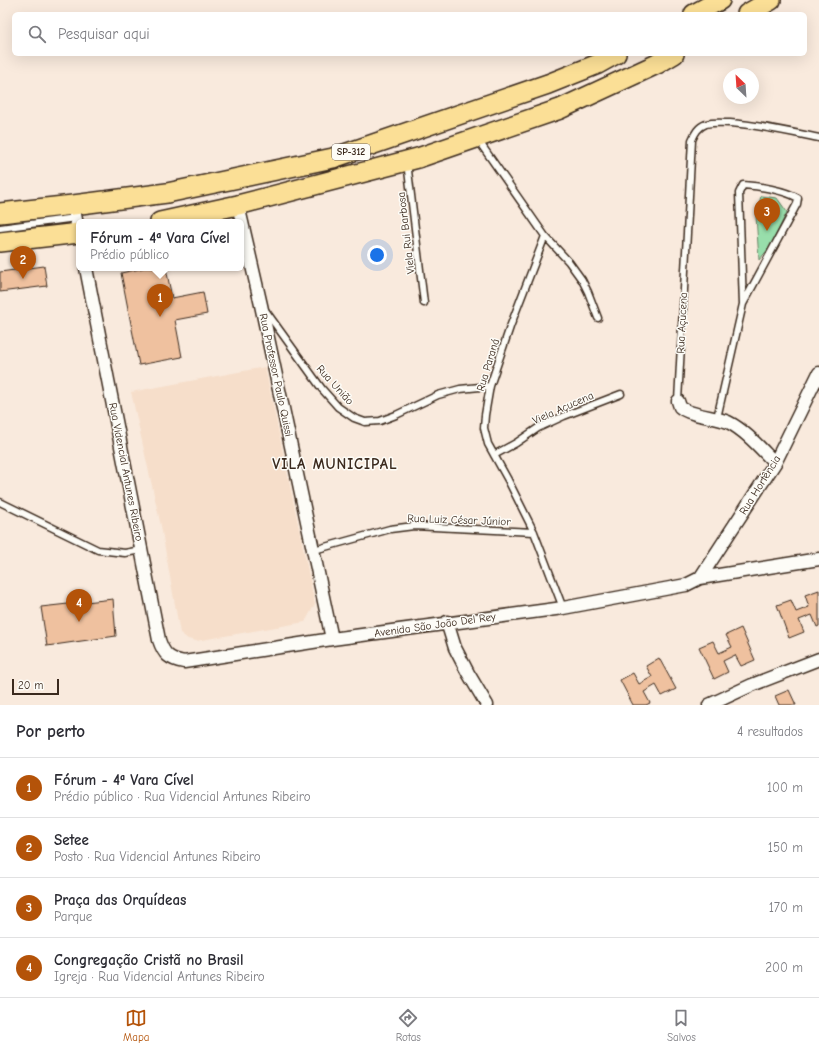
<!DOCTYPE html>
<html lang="pt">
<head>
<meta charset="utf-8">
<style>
  body { margin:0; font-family:"Comic Neue",sans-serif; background:#f7f7f7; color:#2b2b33 }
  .compass { position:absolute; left:723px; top:68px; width:36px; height:36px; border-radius:50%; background:#fff; box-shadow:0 4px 16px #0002; rotate:335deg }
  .scale { position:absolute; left:12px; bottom:10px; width:47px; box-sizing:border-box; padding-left:4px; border:2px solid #3b2a1e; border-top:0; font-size:11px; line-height:14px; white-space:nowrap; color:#3b2a1e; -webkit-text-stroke:3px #fdfcf7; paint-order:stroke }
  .you { position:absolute; left:377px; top:255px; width:14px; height:14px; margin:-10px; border:3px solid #fff; border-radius:50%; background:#1a73e8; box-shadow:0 0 0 6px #1a73e833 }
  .badge { display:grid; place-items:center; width:26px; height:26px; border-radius:50%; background:#b45309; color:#fff; font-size:13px; font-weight:700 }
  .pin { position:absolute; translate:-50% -33px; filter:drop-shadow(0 1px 2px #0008) }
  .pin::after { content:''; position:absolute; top:21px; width:14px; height:12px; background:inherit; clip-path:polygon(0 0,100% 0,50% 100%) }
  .popup { position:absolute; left:76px; top:219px; width:168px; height:52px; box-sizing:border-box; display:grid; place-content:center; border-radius:6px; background:#fff; filter:drop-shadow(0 1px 3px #0005); font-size:13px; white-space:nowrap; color:#7c7c81 }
  .popup b { font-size:15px; color:#2b2b33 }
  .popup::after { content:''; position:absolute; left:50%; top:100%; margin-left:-8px; border:8px solid transparent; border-top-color:#fff }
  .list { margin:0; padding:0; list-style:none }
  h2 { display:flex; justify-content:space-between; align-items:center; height:52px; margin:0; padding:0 16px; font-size:17px }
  h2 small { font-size:13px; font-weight:400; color:#7c7c81 }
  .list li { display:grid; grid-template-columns:26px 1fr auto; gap:12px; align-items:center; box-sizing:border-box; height:60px; padding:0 16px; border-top:1px solid #e1e1e2 }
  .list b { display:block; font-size:15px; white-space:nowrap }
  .list p { margin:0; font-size:13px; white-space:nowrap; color:#7c7c81 }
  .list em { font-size:13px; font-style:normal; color:#7c7c81 }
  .icon { flex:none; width:22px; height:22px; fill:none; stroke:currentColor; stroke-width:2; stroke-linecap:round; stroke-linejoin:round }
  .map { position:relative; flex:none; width:819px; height:705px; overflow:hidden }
  .search { position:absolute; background:#fff; box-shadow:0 4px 16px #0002; left:12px; right:12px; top:12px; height:44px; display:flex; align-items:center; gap:10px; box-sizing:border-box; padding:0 14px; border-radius:6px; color:#7c7c81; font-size:15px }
  .sheet { height:292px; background:#fff }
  nav { display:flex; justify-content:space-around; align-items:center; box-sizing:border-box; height:56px; border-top:1px solid #e1e1e2; background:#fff; font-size:11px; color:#7c7c81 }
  nav a { display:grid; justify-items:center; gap:2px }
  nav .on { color:#b45309 }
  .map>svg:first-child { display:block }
</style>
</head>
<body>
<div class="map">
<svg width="819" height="705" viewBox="0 0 819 705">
  <rect width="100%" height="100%" fill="#f9eadd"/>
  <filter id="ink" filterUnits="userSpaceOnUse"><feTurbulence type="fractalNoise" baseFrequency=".025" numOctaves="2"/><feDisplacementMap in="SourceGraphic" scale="8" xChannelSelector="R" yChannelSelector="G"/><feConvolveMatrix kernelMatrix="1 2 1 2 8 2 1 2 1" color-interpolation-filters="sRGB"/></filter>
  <g filter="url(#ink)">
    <path fill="#f6deca" d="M265 367 315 604 305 622 196 641 188 639 180 633 161 526 131 392Z"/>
    <path fill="#98deab" stroke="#6a8464" d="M761 196 777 198 787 212 770 247 759 260 756 216Z"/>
    <path fill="#efc19f" stroke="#3b2a1e" d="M44 266 47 286 0 292V272Z
      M144 268H166L172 298 203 292 207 314 175 320 182 357 139 365 121 273Z
      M819 590V626L817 627 812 615 799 620 804 632 789 638 777 605 791 600 796 612 809 607 805 595Z
      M113 599 116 636 47 646 41 607Z
      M741 628 755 660 741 666 735 655 723 661 728 672 714 679 699 647 713 641 719 653 732 647 726 635Z
      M659 658 676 689 662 696 656 685 644 692 650 703 646 705H633L620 680 633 673 639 684 652 677 646 666Z
      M789 690 796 705H779L775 696Z"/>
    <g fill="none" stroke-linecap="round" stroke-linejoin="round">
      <defs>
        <path id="lane" d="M478 140 545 236 569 262 582 280 588 292 598 318
          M407 162 424 303
          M0 228 76 218
          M545 236 510 327 490 386 485 415 484 428 488 444 508 480 534 532 563 608
          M265 310 322 389 338 407 354 418 365 422 380 421 396 415 438 395 460 389 490 386
          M678 401 692 140C695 133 698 127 706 124 714 122 722 123 730 123 760 125 790 132 819 138
          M717 418 743 304 797 204 798 198C784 190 759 186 743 185L739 193 743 304
          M494 455 516 443 538 428 564 416 621 394
          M0 502 98 550 125 553 141 550
          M314 550 390 529 414 526 534 532"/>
        <path id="street" d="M73 205 79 234
          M238 205 261 305 332 639
          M86 268 159 640C164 655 169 659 184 662L332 639 563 608 686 585 700 578 775 463 819 373
          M678 401 680 407C689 415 715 417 728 422 746 431 761 449 775 463
          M700 578 819 559
          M447 622 455 648 468 673 487 705
          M709 705 752 685 819 659"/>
        <path id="primary" d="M694 14 720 0
          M747 14 771 0
          M0 213 73 205 167 193 333 158 548 84 598 64 616 54
          M160 222 238 205 418 158 560 109 657 64 674 54
          M0 242 79 233"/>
      </defs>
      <use href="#lane" stroke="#3b2a1e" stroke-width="9"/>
      <use href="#street" stroke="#3b2a1e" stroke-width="15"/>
      <use href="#primary" stroke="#3b2a1e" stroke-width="22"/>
      <use href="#lane" stroke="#fdfcf7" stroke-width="6"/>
      <use href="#street" stroke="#fdfcf7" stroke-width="12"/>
      <use href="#primary" stroke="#fbdf96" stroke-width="19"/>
    </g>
  </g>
  <g text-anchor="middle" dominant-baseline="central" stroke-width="3" stroke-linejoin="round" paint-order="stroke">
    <rect fill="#fdfcf7" stroke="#75695f" stroke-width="1" x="332" y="144" width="38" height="16" rx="3"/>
    <g font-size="10" font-weight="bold" fill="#3b2a1e">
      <text x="351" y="152">SP-312</text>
    </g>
    <g font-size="11" fill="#3b2a1e" stroke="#fdfcf7">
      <text transform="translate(406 233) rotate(-97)">Viela Rui Barbosa</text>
      <text transform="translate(682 323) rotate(-87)">Rua Açucena</text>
      <text transform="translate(488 365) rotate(-73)">Rua Paraná</text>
      <text transform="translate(276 375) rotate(78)">Rua Professor Paulo Quissi</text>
      <text transform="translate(335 385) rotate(48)">Rua União</text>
      <text transform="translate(563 408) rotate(-24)">Viela Açucena</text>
      <text transform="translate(126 472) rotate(79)">Rua Videncial Antunes Ribeiro</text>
      <text transform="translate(760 485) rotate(-58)">Rua Hortência</text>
      <text transform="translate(459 520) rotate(2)">Rua Luiz César Júnior</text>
      <text transform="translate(435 625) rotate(-8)">Avenida São João Del Rey</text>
    </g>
    <g font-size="15" font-weight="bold" letter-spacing="1" fill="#3b2a1e" stroke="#fdfcf7">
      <text x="335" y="464">VILA MUNICIPAL</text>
    </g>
  </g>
</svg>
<svg class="compass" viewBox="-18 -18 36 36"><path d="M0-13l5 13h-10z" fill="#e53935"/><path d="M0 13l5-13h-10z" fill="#7c7c81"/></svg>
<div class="scale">20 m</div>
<div class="you"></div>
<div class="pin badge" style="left:160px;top:317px">1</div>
<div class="popup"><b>Fórum - 4ª Vara Cível</b>Prédio público</div>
<div class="pin badge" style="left:23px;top:279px">2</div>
<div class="pin badge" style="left:767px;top:231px">3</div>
<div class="pin badge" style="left:79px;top:622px">4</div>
<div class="search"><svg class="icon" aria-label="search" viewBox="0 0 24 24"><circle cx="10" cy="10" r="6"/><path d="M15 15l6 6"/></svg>Pesquisar aqui</div>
</div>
<section class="sheet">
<h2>Por perto<small>4 resultados</small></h2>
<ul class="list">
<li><span class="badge">1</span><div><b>Fórum - 4ª Vara Cível</b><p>Prédio público · Rua Videncial Antunes Ribeiro</p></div><em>100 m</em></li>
<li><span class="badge">2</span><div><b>Setee</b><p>Posto · Rua Videncial Antunes Ribeiro</p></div><em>150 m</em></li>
<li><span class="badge">3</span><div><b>Praça das Orquídeas</b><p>Parque</p></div><em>170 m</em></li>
<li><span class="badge">4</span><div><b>Congregação Cristã no Brasil</b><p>Igreja · Rua Videncial Antunes Ribeiro</p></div><em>200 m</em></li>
</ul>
</section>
<nav>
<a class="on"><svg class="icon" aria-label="map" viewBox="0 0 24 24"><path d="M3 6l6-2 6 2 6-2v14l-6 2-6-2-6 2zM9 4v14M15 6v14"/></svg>Mapa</a>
<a><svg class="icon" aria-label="directions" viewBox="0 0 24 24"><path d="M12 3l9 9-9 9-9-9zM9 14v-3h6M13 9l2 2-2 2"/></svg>Rotas</a>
<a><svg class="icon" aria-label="saved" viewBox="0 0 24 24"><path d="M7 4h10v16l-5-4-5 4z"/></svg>Salvos</a>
</nav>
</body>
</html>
